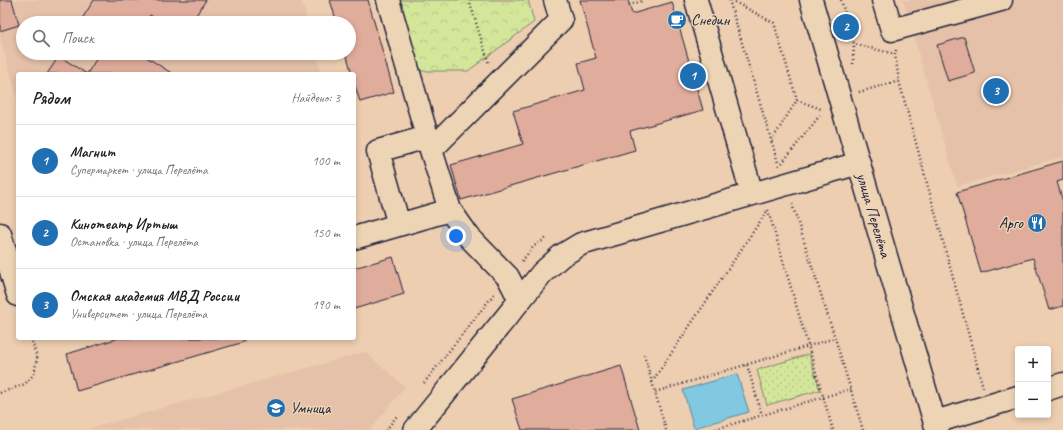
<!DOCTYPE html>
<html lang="ru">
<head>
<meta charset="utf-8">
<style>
  body { margin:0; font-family:Caveat,sans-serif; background:#f2f2f2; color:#202124 }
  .controls { position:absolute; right:12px; bottom:12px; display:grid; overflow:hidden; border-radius:4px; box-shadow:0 2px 6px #0003 }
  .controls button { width:36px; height:36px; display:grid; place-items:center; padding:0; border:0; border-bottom:1px solid #e0e0e0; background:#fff; color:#202124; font:20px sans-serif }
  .you { position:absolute; left:456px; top:236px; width:14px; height:14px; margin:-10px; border:3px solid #fff; border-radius:50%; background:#1a73e8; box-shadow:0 0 0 6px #1a73e833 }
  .badge { display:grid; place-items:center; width:26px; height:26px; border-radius:50%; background:#1f6fb2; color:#fff; font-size:13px; font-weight:700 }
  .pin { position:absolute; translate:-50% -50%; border:2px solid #fff; box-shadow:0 1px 4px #0006 }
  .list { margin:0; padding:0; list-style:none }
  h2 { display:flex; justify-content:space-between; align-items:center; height:52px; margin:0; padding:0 16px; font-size:17px }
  h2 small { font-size:13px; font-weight:400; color:#757577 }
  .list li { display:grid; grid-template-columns:26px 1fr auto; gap:12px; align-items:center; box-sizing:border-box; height:72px; padding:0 16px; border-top:1px solid #e0e0e0 }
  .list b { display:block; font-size:15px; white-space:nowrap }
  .list p { margin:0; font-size:13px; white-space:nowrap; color:#757577 }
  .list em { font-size:13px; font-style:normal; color:#757577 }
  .icon { flex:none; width:22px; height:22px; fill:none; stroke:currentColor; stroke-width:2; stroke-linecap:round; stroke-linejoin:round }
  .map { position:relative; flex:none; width:1063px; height:430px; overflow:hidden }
  .search { position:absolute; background:#fff; box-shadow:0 2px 6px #0003; left:16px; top:16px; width:340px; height:44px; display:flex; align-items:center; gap:10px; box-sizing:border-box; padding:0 14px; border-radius:22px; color:#757577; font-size:15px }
  .panel { position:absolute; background:#fff; box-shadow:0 2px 6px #0003; left:16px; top:72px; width:340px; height:268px; border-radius:4px }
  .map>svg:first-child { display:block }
</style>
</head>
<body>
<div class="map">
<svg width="1063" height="430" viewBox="0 0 1063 430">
  <defs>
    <pattern id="grass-dots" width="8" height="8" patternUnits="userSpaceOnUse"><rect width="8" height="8" fill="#d4e69a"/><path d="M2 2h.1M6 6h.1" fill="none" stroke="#b6c586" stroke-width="1.8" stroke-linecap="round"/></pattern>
    <pattern id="park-crowns" width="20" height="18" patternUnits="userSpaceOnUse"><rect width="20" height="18" fill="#d4e69a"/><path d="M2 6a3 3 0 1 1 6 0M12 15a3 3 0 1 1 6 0" fill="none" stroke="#b6c586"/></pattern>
  </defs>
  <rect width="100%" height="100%" fill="#edceb1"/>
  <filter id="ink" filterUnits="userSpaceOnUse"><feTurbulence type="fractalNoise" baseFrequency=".025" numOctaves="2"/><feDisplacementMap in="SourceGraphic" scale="8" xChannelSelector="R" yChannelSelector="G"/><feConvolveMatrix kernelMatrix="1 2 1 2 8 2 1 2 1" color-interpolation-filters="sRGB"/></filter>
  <g filter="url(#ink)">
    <path fill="#e5c1a9" d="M0 0H301L308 23H23V53H316L322 74H18V100L0 38Z
      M903 0H1063V157L957 186Z
      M365 352 405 387 370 430 87 429Z"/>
    <path fill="url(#grass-dots)" stroke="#7b846a" d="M809 354 820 390 767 405 757 370Z"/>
    <path fill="url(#park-crowns)" stroke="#7b846a" d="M399 0H528L534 22 468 71H420Z"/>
    <path fill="#80c9e0" stroke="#5a869e" d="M737 374 749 412 694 428 683 390Z"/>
    <path fill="#e0ac9c" stroke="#22223b" d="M0 0H12L19 25 0 31Z
      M94 0H206L191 23H162L150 15 145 23H94L83 17Z
      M330 0H368L394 92 360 102 354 82V74H352L346 53H349V23H337Z
      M580 0H628L632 14 672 2 703 110 630 131 635 150 461 200 451 165 523 144 513 111 585 90 578 63 596 58Z
      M964 37 975 73 948 81 937 45Z
      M100 53H140L173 74H47L59 56 87 74Z
      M1063 161V180L1057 182 1063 202V306L1049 310 1033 258 981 273 957 192Z
      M393 257 404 294 354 309V268Z
      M119 338H243L244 342 77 391 67 354Z
      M621 366 640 430H522L512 399Z"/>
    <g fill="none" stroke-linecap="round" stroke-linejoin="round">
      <defs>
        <path id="minor" d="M388 0 431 150
          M696 0 752 194
          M883 0 892 30 1001 0
          M399 225 378 151 427 137
          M0 234 18 295
          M354 238 450 210
          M520 300 508 277 469 237 450 210 431 150 561 20 555 0
          M1048 389 1063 384
          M935 422 1018 397
          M415 430 542 273 561 256 581 244 859 163"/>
        <g id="major">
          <path id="s1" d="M811 0C852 144 895 287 937 430"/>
        </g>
      </defs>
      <use href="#minor" stroke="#22223b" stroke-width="25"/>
      <use href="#major" stroke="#22223b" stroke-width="25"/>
      <path stroke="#22223b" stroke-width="2.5" stroke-dasharray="1 3" stroke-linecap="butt" d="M469 0 489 64
        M729 0 779 166
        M731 0 774 23 797 100 772 140
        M841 0 854 44 895 54
        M629 5 642 1 641 0
        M896 50 895 54 899 81 983 387
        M853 64 854 44
        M859 92 899 81
        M797 100 821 109
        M782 163 821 114
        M792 204 835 338 863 430
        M768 210 833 430
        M522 261 534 246 547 238
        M644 355 655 392
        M747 365 762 415
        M652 382 767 211
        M424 383 494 294
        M0 393 25 384 34 374 37 358 31 338
        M386 430 397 416
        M666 430 655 392 835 338
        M712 430 851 389"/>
      <use href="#minor" stroke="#edd4b5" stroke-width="22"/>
      <use href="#major" stroke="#edd4b5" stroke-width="22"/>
    </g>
  </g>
  <defs>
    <symbol id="cafe-disc" viewBox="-11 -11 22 22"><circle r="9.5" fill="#1f6fb2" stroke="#edd4b5"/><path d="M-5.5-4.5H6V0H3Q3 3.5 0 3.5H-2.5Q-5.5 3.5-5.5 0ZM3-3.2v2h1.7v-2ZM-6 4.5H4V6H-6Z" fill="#fff"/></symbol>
    <symbol id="restaurant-disc" viewBox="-11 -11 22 22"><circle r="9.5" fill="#1f6fb2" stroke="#edd4b5"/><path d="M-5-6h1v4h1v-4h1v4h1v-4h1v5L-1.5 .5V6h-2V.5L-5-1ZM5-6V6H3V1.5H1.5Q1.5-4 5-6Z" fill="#fff"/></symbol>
    <symbol id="school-disc" viewBox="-11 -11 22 22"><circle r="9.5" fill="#1f6fb2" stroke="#edd4b5"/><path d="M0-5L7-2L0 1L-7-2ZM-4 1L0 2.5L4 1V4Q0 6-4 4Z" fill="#fff"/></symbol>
  </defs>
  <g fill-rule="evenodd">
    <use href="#cafe-disc" x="666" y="9" width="22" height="22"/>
    <use href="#restaurant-disc" x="1026" y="212" width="22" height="22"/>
    <use href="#school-disc" x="265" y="397" width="22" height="22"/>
  </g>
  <g text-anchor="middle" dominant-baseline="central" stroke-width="3" stroke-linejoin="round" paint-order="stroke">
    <g font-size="16" fill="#22223b" stroke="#edd4b5" text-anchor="start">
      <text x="691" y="20">Снедин</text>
      <text x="1023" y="223" text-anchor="end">Арго</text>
      <text x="290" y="408">Умница</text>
    </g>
    <g font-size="16" fill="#22223b" stroke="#edd4b5">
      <text stroke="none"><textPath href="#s1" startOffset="224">улица Перелёта</textPath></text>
    </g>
  </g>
</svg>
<div class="controls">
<button>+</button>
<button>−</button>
</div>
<div class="you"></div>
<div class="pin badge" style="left:693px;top:76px">1</div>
<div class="pin badge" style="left:846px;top:27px">2</div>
<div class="pin badge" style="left:996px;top:91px">3</div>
<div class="search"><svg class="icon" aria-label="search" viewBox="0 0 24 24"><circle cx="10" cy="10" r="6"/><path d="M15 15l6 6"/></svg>Поиск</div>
<section class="panel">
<h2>Рядом<small>Найдено: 3</small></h2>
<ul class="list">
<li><span class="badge">1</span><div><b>Магнит</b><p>Супермаркет · улица Перелёта</p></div><em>100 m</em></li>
<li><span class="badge">2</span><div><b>Кинотеатр Иртыш</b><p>Остановка · улица Перелёта</p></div><em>150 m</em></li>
<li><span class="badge">3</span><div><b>Омская академия МВД России</b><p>Университет · улица Перелёта</p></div><em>190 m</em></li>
</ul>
</section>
</div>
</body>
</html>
